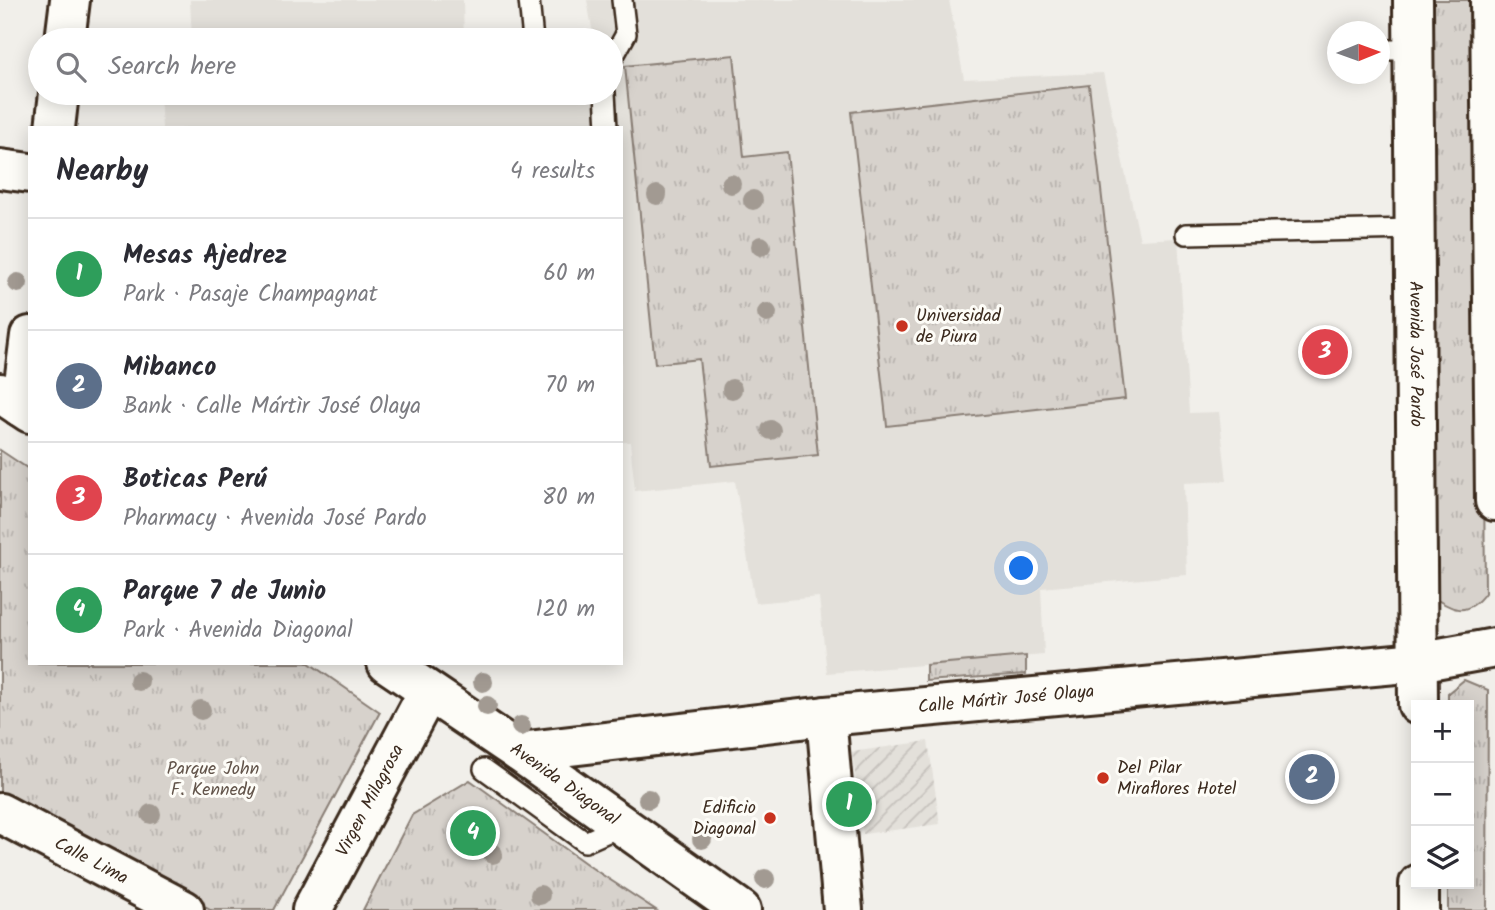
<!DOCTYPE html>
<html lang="en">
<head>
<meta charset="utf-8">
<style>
  body { margin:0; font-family:Kalam,sans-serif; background:#f2f2f3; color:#2b2b33 }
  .controls { position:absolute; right:21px; bottom:21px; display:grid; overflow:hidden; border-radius:0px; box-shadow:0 4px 18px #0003 }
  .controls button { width:63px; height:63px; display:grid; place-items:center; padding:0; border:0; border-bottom:2px solid #e1e1e2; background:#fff; color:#2b2b33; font:35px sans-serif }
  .compass { position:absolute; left:1327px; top:21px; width:63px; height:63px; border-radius:50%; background:#fff; box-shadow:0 4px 18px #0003; rotate:89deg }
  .you { position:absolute; left:1022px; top:569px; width:24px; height:24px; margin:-18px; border:5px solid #fff; border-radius:50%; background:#1a73e8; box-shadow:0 0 0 10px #1a73e833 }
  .badge { display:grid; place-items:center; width:46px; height:46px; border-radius:50%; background:#d93025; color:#fff; font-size:23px; font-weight:700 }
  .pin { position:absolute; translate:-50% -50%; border:4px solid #fff; box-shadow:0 2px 7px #0006 }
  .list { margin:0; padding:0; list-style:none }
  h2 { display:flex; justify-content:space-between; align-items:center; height:91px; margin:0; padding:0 28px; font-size:30px }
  h2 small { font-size:23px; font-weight:400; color:#7c7c81 }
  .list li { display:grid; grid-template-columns:46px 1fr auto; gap:21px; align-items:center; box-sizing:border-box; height:112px; padding:0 28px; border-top:2px solid #e1e1e2 }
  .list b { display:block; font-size:26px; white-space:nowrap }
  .list p { margin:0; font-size:23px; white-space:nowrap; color:#7c7c81 }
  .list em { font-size:23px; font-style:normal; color:#7c7c81 }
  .icon { flex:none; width:38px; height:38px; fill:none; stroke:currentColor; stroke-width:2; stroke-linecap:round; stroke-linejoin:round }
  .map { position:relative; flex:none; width:1495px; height:910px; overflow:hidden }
  .search { position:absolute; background:#fff; box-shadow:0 4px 18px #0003; left:28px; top:28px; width:595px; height:77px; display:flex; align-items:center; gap:18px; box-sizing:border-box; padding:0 24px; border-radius:38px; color:#7c7c81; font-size:26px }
  .panel { position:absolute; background:#fff; box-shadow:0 4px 18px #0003; left:28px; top:126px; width:595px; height:539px; border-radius:0px }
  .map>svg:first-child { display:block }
</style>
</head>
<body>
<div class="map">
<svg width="1495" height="910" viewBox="0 0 1495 910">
  <defs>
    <pattern id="industrial-furrows" width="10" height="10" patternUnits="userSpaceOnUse" patternTransform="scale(1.75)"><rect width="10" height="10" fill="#e3e0da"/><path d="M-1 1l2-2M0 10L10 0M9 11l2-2" fill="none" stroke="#c4c0bb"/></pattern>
    <pattern id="park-tufts" width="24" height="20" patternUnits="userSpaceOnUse" patternTransform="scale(1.75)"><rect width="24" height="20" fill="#d7d2cc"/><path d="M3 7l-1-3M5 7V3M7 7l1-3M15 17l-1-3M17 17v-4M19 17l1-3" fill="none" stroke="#b9b4af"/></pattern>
  </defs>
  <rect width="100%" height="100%" fill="#f1efea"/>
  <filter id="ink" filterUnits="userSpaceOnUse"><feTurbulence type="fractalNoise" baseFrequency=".0143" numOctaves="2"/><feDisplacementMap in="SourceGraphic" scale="14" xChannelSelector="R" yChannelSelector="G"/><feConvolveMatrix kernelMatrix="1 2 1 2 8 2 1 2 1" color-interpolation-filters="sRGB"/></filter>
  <g filter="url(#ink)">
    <path fill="#e3e0da" d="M190 0H463L464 40H192Z
      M587 0H949L964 79 1103 73 1140 240 1178 238 1189 413 1219 412 1227 481 1184 483 1187 575 1041 588 1044 655 827 673 819 597 755 603 735 481 635 491 630 442H621V128H162L160 93H611V40H594Z"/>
    <path fill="url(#industrial-furrows)" d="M928 741 940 824 863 834 852 752Z"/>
    <path fill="url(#park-tufts)" stroke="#897e75" stroke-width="2" d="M1430 0H1480L1485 593C1468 616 1455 612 1433 597Z
      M734 55 744 157 787 152 818 455 711 466 699 359 655 364 625 66Z
      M1089 85 1125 399 887 426 851 112Z
      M0 450 30 470V663H309L380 712 274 910H210L0 798Z
      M1026 656V674L926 681V665Z
      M1464 680 1488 690 1487 910H1448V884H1469V705H1448V693Z
      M470 780 592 868 656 910H363L412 815Z"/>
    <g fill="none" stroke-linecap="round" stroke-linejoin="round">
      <defs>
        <path id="lane" d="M529 0 533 40
          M1380 50H1413
          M611 61 626 34 622 0
          M605 93 607 128
          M1186 234 1415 229
          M484 769 585 842 621 826"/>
        <g id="street">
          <path d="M65 40 70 0"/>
          <path d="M55 128 59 93"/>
          <path d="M0 169 30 173"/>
          <path d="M21 407 30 336"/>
          <path d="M826 716 843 910"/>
          <path id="s1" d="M519 752 826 716 1418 662 1495 648"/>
          <path id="s2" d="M0 813 184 910"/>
          <path id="s3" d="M312 910 428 692"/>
        </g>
        <g id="secondary">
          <path id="s4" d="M1413 0 1418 705"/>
          <path d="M1490 0 1495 501"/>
          <path d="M0 393 30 413"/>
          <path id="s5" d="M387 663 519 752 741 910"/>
          <path d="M1419 884V910"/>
        </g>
      </defs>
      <use href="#lane" stroke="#3b2a1e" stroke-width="24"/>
      <use href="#street" stroke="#3b2a1e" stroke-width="44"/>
      <use href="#secondary" stroke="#3b2a1e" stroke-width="44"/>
      <use href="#lane" stroke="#fdfcf7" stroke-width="19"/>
      <use href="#street" stroke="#fdfcf7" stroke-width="38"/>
      <use href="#secondary" stroke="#fdfcf7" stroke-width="38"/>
    </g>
    <g fill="#a29a92">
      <circle cx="731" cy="184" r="10"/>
      <circle cx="657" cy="195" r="10"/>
      <circle cx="753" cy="200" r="10"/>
      <circle cx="761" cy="246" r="10"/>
      <circle cx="18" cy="283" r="10"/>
      <circle cx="767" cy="313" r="10"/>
      <circle cx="732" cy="389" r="10"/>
      <circle cx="771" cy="430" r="10"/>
      <circle cx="139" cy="681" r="10"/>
      <circle cx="483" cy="682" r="10"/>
      <circle cx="487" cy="706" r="10"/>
      <circle cx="201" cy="710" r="10"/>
      <circle cx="521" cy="726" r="10"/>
      <circle cx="648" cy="799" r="10"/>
      <circle cx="151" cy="814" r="10"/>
      <circle cx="702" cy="839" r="10"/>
      <circle cx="493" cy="854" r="10"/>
      <circle cx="765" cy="879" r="10"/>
      <circle cx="540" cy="895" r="10"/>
    </g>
  </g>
  <g fill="#c8321e" stroke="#fdfcf7" stroke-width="2.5">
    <circle cx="902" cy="326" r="7"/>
    <circle cx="1103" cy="778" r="7"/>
    <circle cx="770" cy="818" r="7"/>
  </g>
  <g text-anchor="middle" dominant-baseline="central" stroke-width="6" stroke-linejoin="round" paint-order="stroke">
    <g font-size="18" fill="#3b2a1e" stroke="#fdfcf7" text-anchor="start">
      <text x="916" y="316">Universidad<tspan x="916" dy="21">de Piura</tspan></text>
      <text x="1117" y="768">Del Pilar<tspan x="1117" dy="21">Miraflores Hotel</tspan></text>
      <text x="756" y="808" text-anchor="end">Edificio<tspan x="756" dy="21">Diagonal</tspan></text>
    </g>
    <g font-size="18" fill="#3b2a1e" stroke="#fdfcf7">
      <text stroke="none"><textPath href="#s4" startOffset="354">Avenida José Pardo</textPath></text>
      <text stroke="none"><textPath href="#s1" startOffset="490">Calle Mártìr José Olaya</textPath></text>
      <text stroke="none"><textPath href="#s5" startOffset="215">Avenida Diagonal</textPath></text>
      <text stroke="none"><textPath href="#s3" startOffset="124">Virgen Milagrosa</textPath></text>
      <text stroke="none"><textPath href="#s2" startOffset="103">Calle Lima</textPath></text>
    </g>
    <g font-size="18" fill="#62544a" stroke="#fdfcf7">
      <text x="213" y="769">Parque John<tspan x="213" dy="21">F. Kennedy</tspan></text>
    </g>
  </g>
</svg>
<div class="controls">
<button>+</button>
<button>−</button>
<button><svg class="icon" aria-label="layers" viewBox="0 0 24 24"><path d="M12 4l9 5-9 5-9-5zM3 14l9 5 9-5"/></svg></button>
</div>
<svg class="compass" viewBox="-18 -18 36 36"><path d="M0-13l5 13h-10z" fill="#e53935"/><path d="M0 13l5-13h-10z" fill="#7c7c81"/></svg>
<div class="you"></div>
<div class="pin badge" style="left:849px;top:804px;background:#2e9e5b">1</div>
<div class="pin badge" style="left:1312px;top:777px;background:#5c6f8a">2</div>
<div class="pin badge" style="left:1325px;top:352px;background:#e0444e">3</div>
<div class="pin badge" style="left:473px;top:833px;background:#2e9e5b">4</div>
<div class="search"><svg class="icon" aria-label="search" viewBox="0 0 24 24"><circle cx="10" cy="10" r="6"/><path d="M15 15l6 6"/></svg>Search here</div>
<section class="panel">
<h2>Nearby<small>4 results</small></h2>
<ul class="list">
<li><span class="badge" style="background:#2e9e5b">1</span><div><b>Mesas Ajedrez</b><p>Park · Pasaje Champagnat</p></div><em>60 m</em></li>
<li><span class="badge" style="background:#5c6f8a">2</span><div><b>Mibanco</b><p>Bank · Calle Mártìr José Olaya</p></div><em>70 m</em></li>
<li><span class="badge" style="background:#e0444e">3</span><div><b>Boticas Perú</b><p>Pharmacy · Avenida José Pardo</p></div><em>80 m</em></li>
<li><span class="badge" style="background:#2e9e5b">4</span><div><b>Parque 7 de Junio</b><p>Park · Avenida Diagonal</p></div><em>120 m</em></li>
</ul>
</section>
</div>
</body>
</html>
